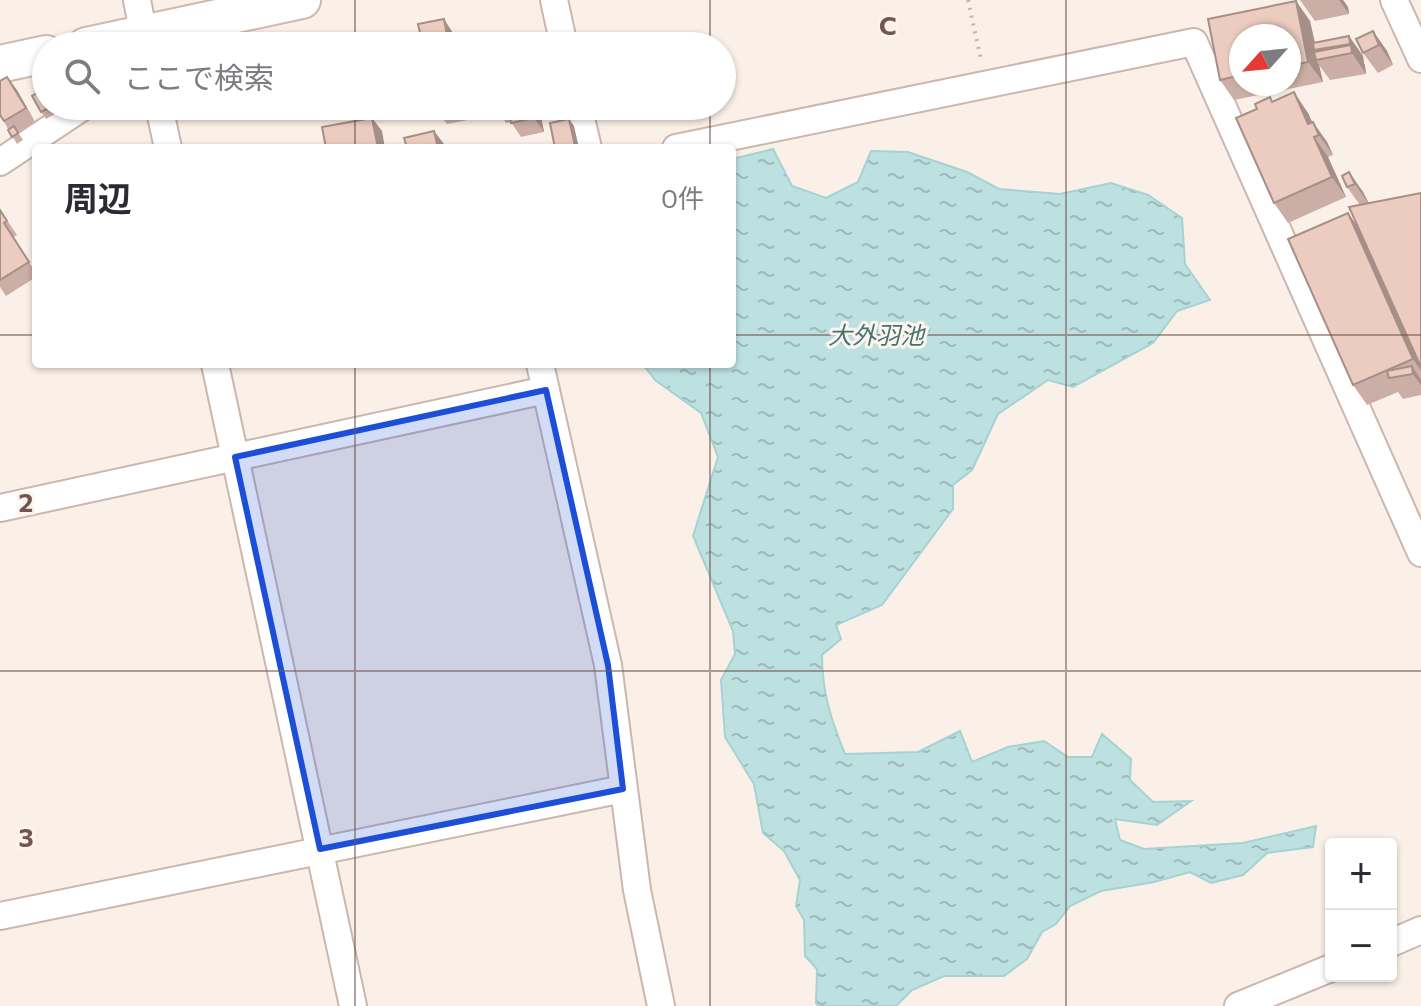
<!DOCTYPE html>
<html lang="ja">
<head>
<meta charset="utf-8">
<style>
  body { margin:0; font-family:Commissioner,"Noto Sans JP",sans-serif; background:#f2f2f3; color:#2b2b33 }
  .controls { position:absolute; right:24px; bottom:24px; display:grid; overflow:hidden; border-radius:8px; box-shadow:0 2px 6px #0004 }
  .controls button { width:72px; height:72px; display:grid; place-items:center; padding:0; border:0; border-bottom:2px solid #e1e1e2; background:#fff; color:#2b2b33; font:40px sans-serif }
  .compass { position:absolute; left:1229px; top:24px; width:72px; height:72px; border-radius:50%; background:#fff; box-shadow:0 2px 6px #0004; rotate:243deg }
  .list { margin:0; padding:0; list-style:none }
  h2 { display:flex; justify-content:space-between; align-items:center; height:104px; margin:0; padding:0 32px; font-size:34px }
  h2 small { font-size:26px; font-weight:400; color:#7c7c81 }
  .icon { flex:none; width:44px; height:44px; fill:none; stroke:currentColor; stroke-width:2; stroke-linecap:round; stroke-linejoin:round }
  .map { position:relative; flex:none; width:1421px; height:1006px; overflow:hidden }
  .search { position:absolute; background:#fff; box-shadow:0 2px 6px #0004; left:32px; top:32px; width:704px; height:88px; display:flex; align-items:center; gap:20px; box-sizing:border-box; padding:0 28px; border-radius:44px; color:#7c7c81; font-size:30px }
  .panel { position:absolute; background:#fff; box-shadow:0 2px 6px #0004; left:32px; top:144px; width:704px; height:224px; border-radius:8px }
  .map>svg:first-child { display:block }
</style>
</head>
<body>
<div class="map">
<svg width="1421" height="1006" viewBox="0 0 1421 1006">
  <defs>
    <pattern id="water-ripples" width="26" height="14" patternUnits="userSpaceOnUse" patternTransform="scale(2)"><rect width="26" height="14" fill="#bde1e1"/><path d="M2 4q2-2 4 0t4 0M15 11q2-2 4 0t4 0" fill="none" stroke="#9eb9b9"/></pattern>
  </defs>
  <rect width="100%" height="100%" fill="#faf0e7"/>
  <path fill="url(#water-ripples)" stroke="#a5d2d2" stroke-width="2" d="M773 149 792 186 826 198 858 182 871 151 908 152 967 172 999 189 1060 194 1111 183 1148 195 1182 218 1185 264 1210 300 1177 311 1153 343 1073 387 1048 380 998 414 972 470 953 485V509L882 605 836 625 841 639 822 655C822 693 831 719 845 754L918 752 960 731 972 762 1008 747 1044 741 1068 757H1092L1102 734 1131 759 1130 780 1153 802 1191 801 1157 825 1115 819 1120 840 1144 849 1243 843 1316 826 1313 847 1267 853 1243 875 1211 883 1190 872 1154 882 1101 891 1070 906 1056 924 1042 932 1027 959 1004 976H944L912 990 896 1006H819L816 1003 817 969 805 956 804 920 796 906 800 880 784 851 763 833 754 784 725 737 721 680 735 654 733 631 693 536 718 457 701 413 655 380 643 364H732V159Z"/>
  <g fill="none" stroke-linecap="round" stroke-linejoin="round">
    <defs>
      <path id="minor" d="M137 0 146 46
        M554 0 564 46
        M1394 0 1421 59
        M159 106 168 148
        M578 106 588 148
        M676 148 1194 42 1421 553
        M0 162 84 106
        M215 364 353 1006
        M540 364 608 665 637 890 661 1006
        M0 508 546 390
        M0 916 623 789
        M1391 943 1421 930
        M1238 1006 1331 968"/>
      <path id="secondary" d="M86 46 302 0
        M0 64 46 54"/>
    </defs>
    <use href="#minor" stroke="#cbb7ae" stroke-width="30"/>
    <use href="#secondary" stroke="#cfb8af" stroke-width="40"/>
    <path stroke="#d1afa5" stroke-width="4" stroke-dasharray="2 6" stroke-linecap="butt" d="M968 0 981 60"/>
    <use href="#minor" stroke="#fff" stroke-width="26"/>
    <use href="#secondary" stroke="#fff" stroke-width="36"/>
  </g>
  <path fill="#cbafa6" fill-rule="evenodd" d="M1300 0H1343L1348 7 1349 14 1315 21Z
    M1296 1 1310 21 1315 42 1349 36 1363 56 1366 74 1330 80 1319 65 1323 82 1234 100 1220 80 1208 19ZM1241 36H1289V84H1241Z
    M1373 31 1387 51 1393 65 1378 73 1363 53Z
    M7 77 35 122 18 132 23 140 17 144 0 115Z
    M1274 102 1308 113 1312 122 1327 142 1333 155 1328 157 1346 197 1288 223 1274 203Z
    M46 106H60L62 110 46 119 41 112Z
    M436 106H480L483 117 447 124 437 111Z
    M496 106H539L544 132 521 137 511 122 506 123 497 109Z
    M1349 172 1363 192 1369 203 1421 193V395L1403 399 1398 392 1367 405 1353 385 1348 213 1359 229 1360 205 1347 187Z
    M0 210 17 235 13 237 36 273V277L6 296 0 287Z"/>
  <path fill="#a58f87" d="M1339 0H1343L1348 7 1349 14Z
    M1296 1 1310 21 1316 50H1314L1317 54 1316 60 1319 65 1323 82 1308 62Z
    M444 19 453 33 456 46H449Z
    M1373 31 1387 51 1393 65 1379 45Z
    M1349 36 1363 56 1364 64 1350 44Z
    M1351 45 1365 65 1366 74 1352 53Z
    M7 77 17 90 35 122 26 108Z
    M1294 92 1308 113 1318 135 1308 124Z
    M475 106H480L483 117Z
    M532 106H539L544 132 534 118Z
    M372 118 382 131 385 148H378Z
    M569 119 574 126 579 148H576L575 146Z
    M1313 122 1327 142 1333 155 1319 135Z
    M434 131 444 144V148H438Z
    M1314 137 1328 157 1346 197 1332 177Z
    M1349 172 1363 192 1369 204 1355 184Z
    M1348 213 1362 233 1421 366V371L1413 359Z
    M1412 366 1421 380V385L1413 374Z"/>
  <path fill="#ecccc1" stroke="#a58f87" stroke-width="2" d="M1296 1 1308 62 1289 66V36H1241V75L1220 80 1208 19Z
    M444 19 449 46H423L418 24Z
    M1373 31 1379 45 1363 53 1356 39Z
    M1349 36 1350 44 1314 50 1313 43Z
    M1351 45 1352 53 1316 60 1314 52Z
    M7 77 26 108 4 121 0 115V81Z
    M46 88V106H52L41 112 32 96Z
    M1294 92 1308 124 1313 122 1319 135 1314 137 1332 177 1274 203 1236 118 1257 109 1255 104 1270 97 1272 102Z
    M436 106H460L437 111Z
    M496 106H532L534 118 511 123 508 107 497 109Z
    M372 118 378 148H326L322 127Z
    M569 119 575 146 566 148H555L550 123Z
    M14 126 18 133 12 137 8 130Z
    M434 131 438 148H407L404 138Z
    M1349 172 1355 184 1347 187 1342 176Z
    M1421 193V367L1349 207Z
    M0 210 7 221 4 223 29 262 0 280Z
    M1348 213 1413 359 1353 385 1288 239Z
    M1412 366 1413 374 1389 378 1387 371Z"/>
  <path fill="#1d4ed8" fill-opacity="0.2" stroke="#1d4ed8" stroke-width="6" stroke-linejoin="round" d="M546 390 608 665 623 789 320 849 235 457Z"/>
  <path fill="none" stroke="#71554e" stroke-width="2" stroke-opacity="0.55" d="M355 0V46M710 0V46M1066 0V1006M355 106V148M710 106V148M0 335H36M732 335H1421M355 364V1006M710 364V1006M0 671H1421"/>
  <g text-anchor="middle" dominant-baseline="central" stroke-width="6" stroke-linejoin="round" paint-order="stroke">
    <g font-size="24" font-style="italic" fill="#437474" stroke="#fdf4ed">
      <text x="876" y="334">大外羽池</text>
    </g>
  </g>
  <g font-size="26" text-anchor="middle" font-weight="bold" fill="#71554e" stroke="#fdf4ed" stroke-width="6" stroke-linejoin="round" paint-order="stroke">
    <text x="888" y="35">C</text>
    <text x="26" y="512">2</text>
    <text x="26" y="847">3</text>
  </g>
</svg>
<div class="controls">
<button>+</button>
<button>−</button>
</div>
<svg class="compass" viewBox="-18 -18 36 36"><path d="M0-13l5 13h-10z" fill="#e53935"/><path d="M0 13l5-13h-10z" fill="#7c7c81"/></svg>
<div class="search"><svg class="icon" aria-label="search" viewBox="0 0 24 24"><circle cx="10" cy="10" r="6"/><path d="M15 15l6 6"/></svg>ここで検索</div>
<section class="panel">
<h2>周辺<small>0件</small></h2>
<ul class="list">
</ul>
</section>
</div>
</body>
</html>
